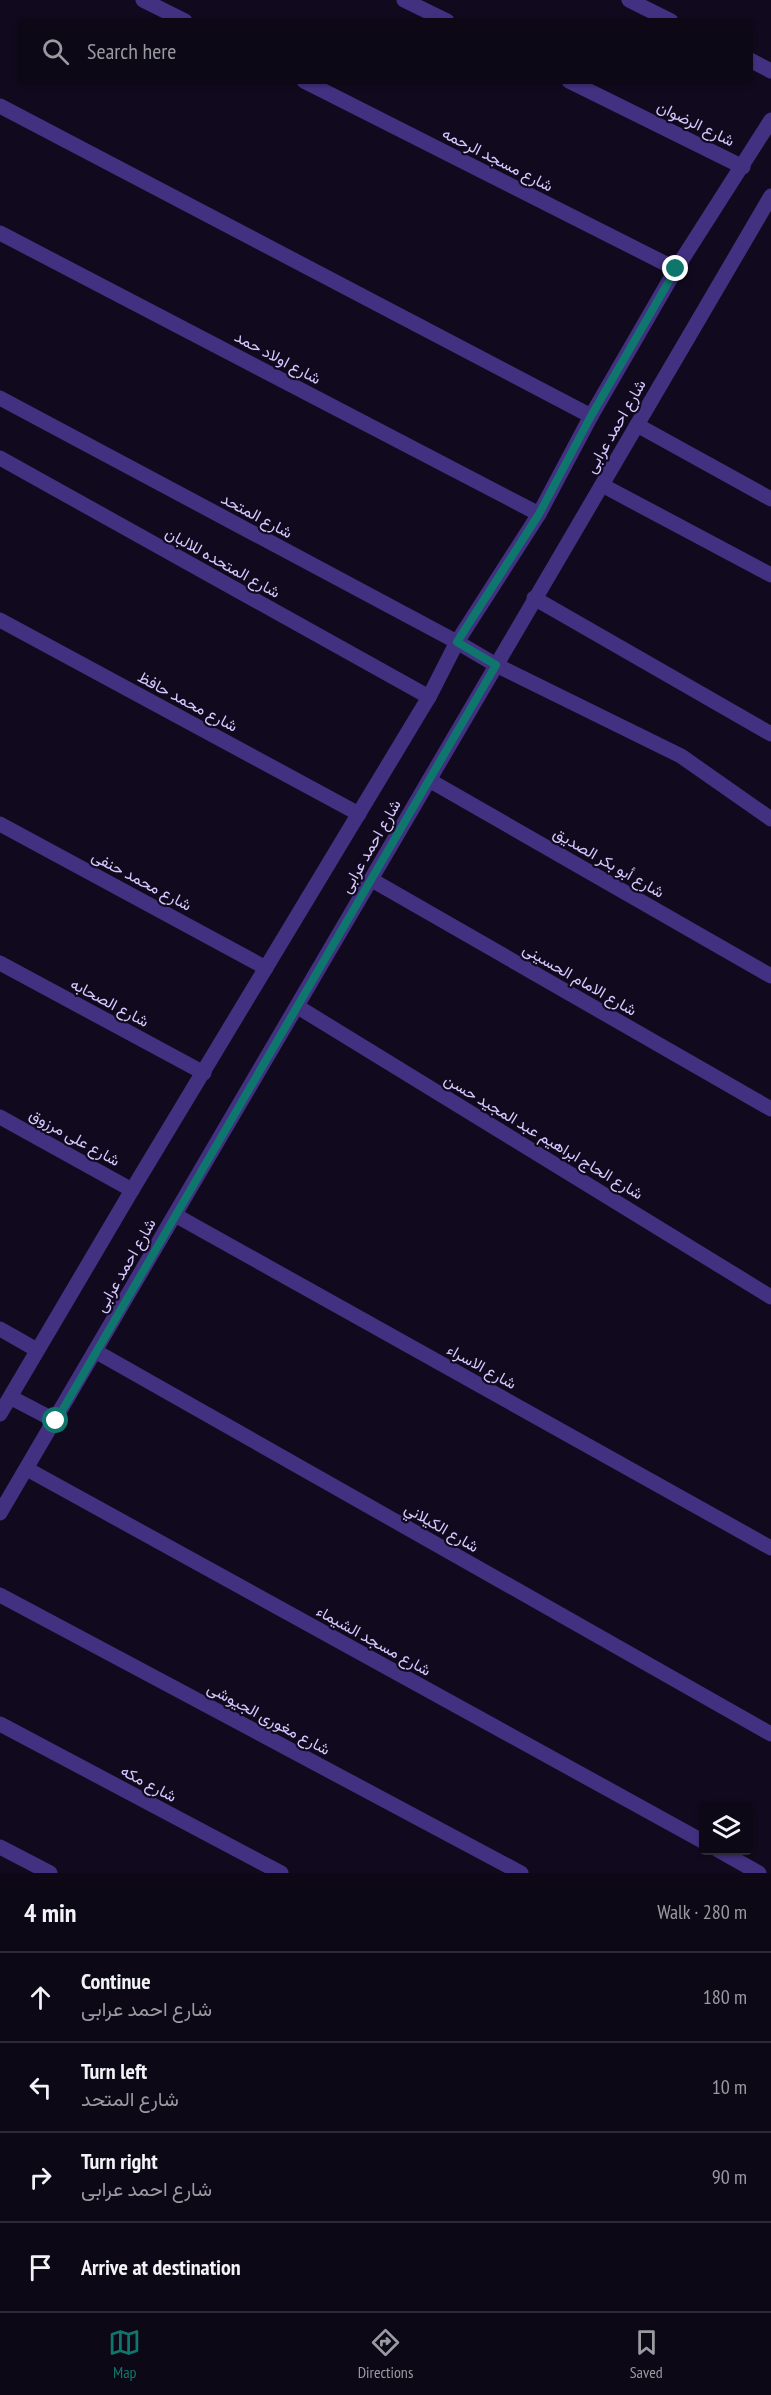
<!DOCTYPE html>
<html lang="en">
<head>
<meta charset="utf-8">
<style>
  body { margin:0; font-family:"PT Sans Narrow",Vazirmatn,sans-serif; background:#1b1623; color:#f1f3f6 }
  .controls { position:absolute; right:18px; bottom:18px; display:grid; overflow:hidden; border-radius:6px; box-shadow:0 2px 4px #0004 }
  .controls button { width:54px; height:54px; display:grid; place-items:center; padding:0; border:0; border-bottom:2px solid #2d2935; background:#0d0816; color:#f1f3f6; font:30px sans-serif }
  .stop { position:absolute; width:18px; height:18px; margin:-14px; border:4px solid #0f766e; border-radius:50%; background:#fff }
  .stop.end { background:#0f766e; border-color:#fff; box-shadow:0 2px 6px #0008 }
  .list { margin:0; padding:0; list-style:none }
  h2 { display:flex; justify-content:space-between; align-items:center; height:78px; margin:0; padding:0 24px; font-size:26px }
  h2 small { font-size:20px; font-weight:400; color:#9a9aa1 }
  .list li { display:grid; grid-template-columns:39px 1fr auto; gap:18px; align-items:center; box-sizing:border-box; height:90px; padding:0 24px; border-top:2px solid #2d2935 }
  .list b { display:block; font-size:22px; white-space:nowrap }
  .list p { margin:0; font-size:20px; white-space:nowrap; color:#9a9aa1 }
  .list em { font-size:20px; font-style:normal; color:#9a9aa1 }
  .icon { flex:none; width:33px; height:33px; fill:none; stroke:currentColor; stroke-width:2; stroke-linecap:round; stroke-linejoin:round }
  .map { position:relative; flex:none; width:771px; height:1873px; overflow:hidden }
  .search { position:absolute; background:#0d0816; box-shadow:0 2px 4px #0004; left:18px; right:18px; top:18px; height:66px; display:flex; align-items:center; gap:15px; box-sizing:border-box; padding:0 21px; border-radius:6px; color:#9a9aa1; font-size:22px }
  .sheet { height:438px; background:#0d0816 }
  nav { display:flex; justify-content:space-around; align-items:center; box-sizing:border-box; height:84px; border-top:2px solid #2d2935; background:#0d0816; font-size:16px; color:#9a9aa1 }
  nav a { display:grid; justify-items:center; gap:3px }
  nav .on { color:#0f766e }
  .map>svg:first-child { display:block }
</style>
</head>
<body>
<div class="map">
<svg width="771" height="1873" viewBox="0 0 771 1873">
  <rect width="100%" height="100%" fill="#110a1e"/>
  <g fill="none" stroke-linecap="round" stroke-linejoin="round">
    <path stroke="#423181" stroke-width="15" d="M143 0 185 21
      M404 0 447 21
      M629 0 671 21
      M750 60 771 71
      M304 81 676 269
      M569 81 743 167
      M0 106 591 416
      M0 233 539 514
      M0 398 457 642 496 665 681 756 771 819
      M637 425 771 499
      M0 458 429 697
      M602 485 771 575
      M534 598 771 734
      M0 620 359 814
      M429 780 771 976
      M0 824 266 968
      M372 880 771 1109
      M0 963 204 1073
      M298 1007 771 1297
      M0 1117 132 1190
      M175 1215 771 1548
      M0 1329 37 1350
      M95 1351 771 1734
      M27 1469 704 1842
      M0 1595 521 1873
      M0 1724 281 1873
      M0 1847 50 1873
      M718 1850 759 1873"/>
    <path stroke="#423181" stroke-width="15" d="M10 1397 56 1421
      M0 1414 132 1190 429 697 457 642 539 514 591 416 676 269 771 120
      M0 1513 771 196"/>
  </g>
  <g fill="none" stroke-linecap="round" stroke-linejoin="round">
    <path stroke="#0f766e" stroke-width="8" d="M56 1421 496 665 457 642 539 514 591 416 676 269"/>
  </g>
  <g text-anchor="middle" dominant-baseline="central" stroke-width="4.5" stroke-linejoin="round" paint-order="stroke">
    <g font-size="16" fill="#d8c7ff" stroke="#110a1e">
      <text transform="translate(696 123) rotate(26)">شارع الرضوان</text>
      <text transform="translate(498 159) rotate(27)">شارع مسجد الرحمه</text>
      <text transform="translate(278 357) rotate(28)">شارع اولاد حمد</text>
      <text transform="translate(615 426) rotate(-60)">شارع احمد عرابى</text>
      <text transform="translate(257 515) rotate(28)">شارع المتحد</text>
      <text transform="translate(223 562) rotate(29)">شارع المتحده للالبان</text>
      <text transform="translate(188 701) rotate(28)">شارع محمد حافظ</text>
      <text transform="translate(370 846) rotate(-60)">شارع احمد عرابى</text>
      <text transform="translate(609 862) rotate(30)">شارع أبو بكر الصديق</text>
      <text transform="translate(142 880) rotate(28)">شارع محمد حنفى</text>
      <text transform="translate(580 979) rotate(30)">شارع الامام الحسينى</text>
      <text transform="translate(110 1002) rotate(28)">شارع الصحابه</text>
      <text transform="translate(544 1136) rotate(31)">شارع الحاج ابراهيم عبد المجيد حسن</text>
      <text transform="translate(75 1137) rotate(29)">شارع على مرزوق</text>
      <text transform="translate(125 1265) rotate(-60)">شارع احمد عرابى</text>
      <text transform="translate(482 1366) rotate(29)">شارع الاسراء</text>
      <text transform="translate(442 1527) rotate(30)">شارع الكيلاني</text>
      <text transform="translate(374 1640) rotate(29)">شارع مسجد الشيماء</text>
      <text transform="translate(269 1718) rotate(28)">شارع مغورى الجيوشى</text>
      <text transform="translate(149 1783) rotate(28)">شارع مكه</text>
    </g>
  </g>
</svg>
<div class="controls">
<button><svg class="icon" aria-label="layers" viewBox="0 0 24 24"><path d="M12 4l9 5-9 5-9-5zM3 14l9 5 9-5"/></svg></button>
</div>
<div class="stop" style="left:56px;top:1421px"></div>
<div class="stop end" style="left:676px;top:269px"></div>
<div class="search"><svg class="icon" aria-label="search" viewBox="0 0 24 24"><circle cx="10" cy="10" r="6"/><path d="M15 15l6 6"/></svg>Search here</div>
</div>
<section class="sheet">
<h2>4 min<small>Walk · 280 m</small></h2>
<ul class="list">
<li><svg class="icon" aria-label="ahead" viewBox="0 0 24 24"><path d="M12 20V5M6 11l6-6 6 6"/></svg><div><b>Continue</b><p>شارع احمد عرابى</p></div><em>180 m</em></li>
<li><svg class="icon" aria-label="left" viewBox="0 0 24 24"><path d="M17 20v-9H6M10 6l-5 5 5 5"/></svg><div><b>Turn left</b><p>شارع المتحد</p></div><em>10 m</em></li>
<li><svg class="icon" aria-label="right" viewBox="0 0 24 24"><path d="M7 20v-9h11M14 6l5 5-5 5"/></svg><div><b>Turn right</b><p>شارع احمد عرابى</p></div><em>90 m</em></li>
<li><svg class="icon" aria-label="arrive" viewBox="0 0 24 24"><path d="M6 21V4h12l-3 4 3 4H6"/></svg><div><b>Arrive at destination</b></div></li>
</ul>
</section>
<nav>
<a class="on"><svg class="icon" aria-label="map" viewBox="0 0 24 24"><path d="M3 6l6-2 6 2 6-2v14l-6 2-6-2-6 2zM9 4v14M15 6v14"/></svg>Map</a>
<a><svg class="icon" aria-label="directions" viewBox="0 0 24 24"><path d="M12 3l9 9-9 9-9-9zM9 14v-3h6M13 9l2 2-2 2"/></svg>Directions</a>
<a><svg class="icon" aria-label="saved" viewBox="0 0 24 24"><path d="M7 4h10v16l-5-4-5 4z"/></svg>Saved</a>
</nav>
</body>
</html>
